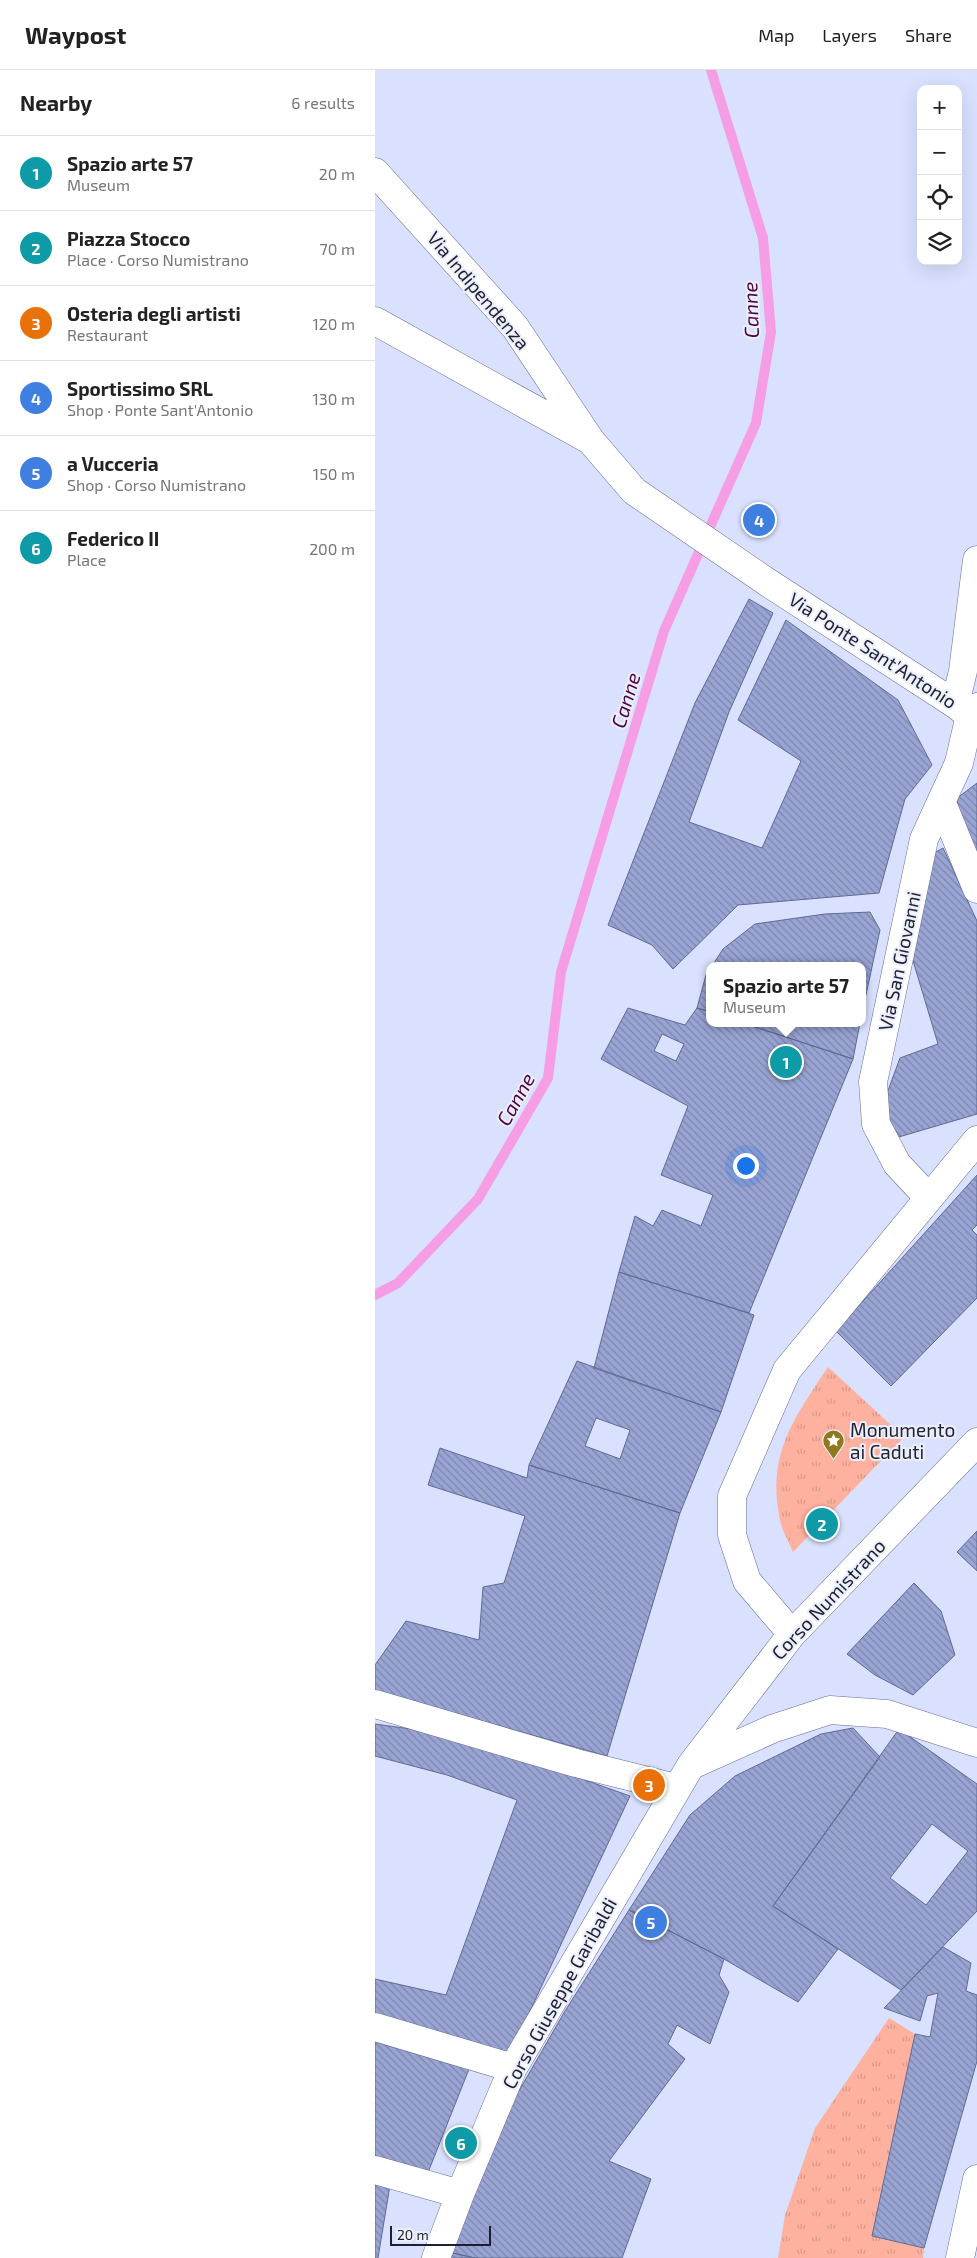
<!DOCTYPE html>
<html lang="en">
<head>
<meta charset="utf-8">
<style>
  body { margin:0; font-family:"Exo 2",sans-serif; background:#f2f2f2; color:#222 }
  .controls { position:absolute; right:15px; top:15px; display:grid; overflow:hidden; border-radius:10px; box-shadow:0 5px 20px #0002 }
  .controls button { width:45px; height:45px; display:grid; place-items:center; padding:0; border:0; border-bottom:1px solid #e0e0e0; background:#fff; color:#222; font:25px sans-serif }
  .scale { position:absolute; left:15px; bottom:12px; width:101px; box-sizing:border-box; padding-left:5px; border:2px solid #1c2032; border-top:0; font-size:14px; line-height:18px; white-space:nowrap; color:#1c2032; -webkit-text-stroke:4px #eceff9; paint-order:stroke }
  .you { position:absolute; left:370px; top:1095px; width:18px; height:18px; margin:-12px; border:4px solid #fff; border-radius:50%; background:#1a73e8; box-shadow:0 0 0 8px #1a73e833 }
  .badge { display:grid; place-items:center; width:32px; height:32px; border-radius:50%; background:#90781e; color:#fff; font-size:16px; font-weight:700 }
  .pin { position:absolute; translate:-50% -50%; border:2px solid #fff; box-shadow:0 1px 5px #0006 }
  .popup { position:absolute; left:331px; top:892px; width:160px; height:65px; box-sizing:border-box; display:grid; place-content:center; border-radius:10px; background:#fff; filter:drop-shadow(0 1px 4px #0005); font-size:16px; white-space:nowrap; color:#767676 }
  .popup b { font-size:19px; color:#222 }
  .popup::after { content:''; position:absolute; left:50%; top:100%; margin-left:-10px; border:10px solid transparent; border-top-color:#fff }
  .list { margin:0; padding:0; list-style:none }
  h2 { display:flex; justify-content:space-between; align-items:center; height:65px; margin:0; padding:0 20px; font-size:21px }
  h2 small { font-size:16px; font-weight:400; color:#767676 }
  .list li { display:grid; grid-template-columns:32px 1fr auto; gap:15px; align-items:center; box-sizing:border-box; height:75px; padding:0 20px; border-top:1px solid #e0e0e0 }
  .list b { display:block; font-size:19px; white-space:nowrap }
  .list p { margin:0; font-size:16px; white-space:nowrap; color:#767676 }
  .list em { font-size:16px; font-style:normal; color:#767676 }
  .icon { flex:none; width:28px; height:28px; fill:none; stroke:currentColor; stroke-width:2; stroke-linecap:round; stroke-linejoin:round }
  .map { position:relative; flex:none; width:602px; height:2188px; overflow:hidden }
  header { display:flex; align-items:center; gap:30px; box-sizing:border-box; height:70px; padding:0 25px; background:#fff; border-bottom:1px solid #e0e0e0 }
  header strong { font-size:24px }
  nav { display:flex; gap:28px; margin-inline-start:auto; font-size:18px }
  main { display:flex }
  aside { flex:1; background:#fff }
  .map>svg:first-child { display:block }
</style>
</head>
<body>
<header>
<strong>Waypost</strong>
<nav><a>Map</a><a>Layers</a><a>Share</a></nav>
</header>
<main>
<aside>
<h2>Nearby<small>6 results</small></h2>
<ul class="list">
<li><span class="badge" style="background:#0f9aa8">1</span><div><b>Spazio arte 57</b><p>Museum</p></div><em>20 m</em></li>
<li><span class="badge" style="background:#0f9aa8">2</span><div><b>Piazza Stocco</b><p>Place · Corso Numistrano</p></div><em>70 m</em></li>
<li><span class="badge" style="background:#e8710a">3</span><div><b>Osteria degli artisti</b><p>Restaurant</p></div><em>120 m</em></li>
<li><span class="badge" style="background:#3f7fe0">4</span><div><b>Sportissimo SRL</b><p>Shop · Ponte Sant'Antonio</p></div><em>130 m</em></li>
<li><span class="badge" style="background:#3f7fe0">5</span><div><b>a Vucceria</b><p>Shop · Corso Numistrano</p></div><em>150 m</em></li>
<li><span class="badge" style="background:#0f9aa8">6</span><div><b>Federico II</b><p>Place</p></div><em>200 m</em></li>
</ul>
</aside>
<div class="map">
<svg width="602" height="2188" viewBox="0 0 602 2188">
  <defs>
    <pattern id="park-tufts" width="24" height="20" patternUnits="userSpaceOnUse" patternTransform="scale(1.25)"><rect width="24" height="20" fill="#feb19f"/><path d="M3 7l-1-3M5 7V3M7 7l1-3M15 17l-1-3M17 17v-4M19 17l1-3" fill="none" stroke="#d99889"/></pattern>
    <pattern id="building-back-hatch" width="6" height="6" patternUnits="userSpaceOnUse" patternTransform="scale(1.25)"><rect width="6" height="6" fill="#99a4d3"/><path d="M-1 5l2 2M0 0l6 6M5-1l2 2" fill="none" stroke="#7c85ac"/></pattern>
  </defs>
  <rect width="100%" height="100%" fill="#d9e1ff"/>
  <path fill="url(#park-tufts)" d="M453 1297 529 1367 418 1482C414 1472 407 1461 405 1450 391 1385 419 1348 453 1297Z
    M514 1948 540 1964 497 2166 549 2178 548 2188H403L410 2145 440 2058Z"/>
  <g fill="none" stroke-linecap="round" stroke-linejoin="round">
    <path stroke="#f59ee5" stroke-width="10" d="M0 1225 23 1213 103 1129 173 1008 186 902 289 561 381 353 396 262 388 168 336 0"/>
  </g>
  <path fill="url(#building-back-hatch)" stroke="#5f6a95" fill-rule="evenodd" d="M374 529 398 543 354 642 314 752 387 778 426 691 363 650 411 550 523 630 557 695 530 729 504 823 363 835 298 899 277 875 233 855 320 633Z
    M602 713V790L577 732Z
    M568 778 602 851V1044L517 1069 511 1026 525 988 563 974 536 884 552 787Z
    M495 842 505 860 487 943V896H337L348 879 380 854 450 844Z
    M335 899V942L322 938 331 905Z
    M253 938 310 955 322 938 335 942V953H368L478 989 374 1243 244 1202 260 1146 278 1156 287 1140 326 1156 338 1125 286 1105 313 1036 226 989ZM287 964 309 974 301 991 279 981Z
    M368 953H485L478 989Z
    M602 1105V1155L597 1160 602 1165V1228L516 1316 461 1261Z
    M244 1202 379 1245 346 1342 219 1298Z
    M202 1291 346 1342 305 1443 154 1395ZM221 1348 255 1360 245 1389 210 1376Z
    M65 1378 152 1408 154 1395 305 1443 232 1686 0 1621V1595L31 1551 104 1570 108 1517 129 1513 150 1446 53 1415Z
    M602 1461V1501L582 1482Z
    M539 1513 566 1541 580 1585 538 1625 500 1605 472 1584Z
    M0 1654 36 1659 151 1689 255 1726 135 1984 0 1946V1909L71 1925 142 1730 72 1705 0 1686Z
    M478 1658 505 1687 398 1836 463 1879 423 1932 349 1889 254 1840 315 1745 360 1706 446 1664Z
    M524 1659 602 1714V1841L526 1920 398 1836ZM557 1754 593 1781 551 1835 515 1808Z
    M254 1840 349 1889 344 1905 354 1922 335 1974 302 1955 293 1974 310 1989 234 2091 276 2109 247 2188H100L73 2182 141 2026 190 1941Z
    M568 1877 596 1893 591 1921 602 1925V1991L549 2178 497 2166 540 1964 555 1967 563 1923 552 1926 545 1951 509 1938Z
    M0 1967 96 1994 52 2105 0 2091Z
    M0 2105 16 2109 3 2188H0Z
    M73 2182 100 2188H72Z"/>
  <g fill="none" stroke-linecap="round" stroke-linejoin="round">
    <defs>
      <path id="minor" d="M0 102 140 257 216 371 259 421 392 512 580 634 602 651
        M0 251 213 369
        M580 634 588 601 602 490
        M567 733 602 819
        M553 1127 522 1094 501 1054 498 1012 549 769 584 693 595 645 602 637
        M417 1564 372 1511 357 1465V1426L412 1300 602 1070
        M0 1634 201 1693 301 1718
        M319 1694 397 1659 455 1640 512 1644 602 1673
        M0 1957 138 1998
        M0 2100 85 2124
        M61 2188 85 2124 138 1998 316 1695 417 1564 602 1372
        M585 2188 602 2109"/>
    </defs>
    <use href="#minor" stroke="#636d98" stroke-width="29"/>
    <use href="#minor" stroke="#fff" stroke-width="28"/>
  </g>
  <defs>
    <symbol id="sight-pin" viewBox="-11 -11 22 30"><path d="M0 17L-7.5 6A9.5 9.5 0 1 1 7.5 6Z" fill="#90781e" stroke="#eceff9"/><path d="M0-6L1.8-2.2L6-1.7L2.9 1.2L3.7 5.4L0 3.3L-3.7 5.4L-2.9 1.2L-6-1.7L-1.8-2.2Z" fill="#fff"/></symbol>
  </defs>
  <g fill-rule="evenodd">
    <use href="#sight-pin" x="446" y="1358" width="25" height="34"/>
  </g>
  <g text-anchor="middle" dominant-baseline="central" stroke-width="4" stroke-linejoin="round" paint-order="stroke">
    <g font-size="19" fill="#1c2032" stroke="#eceff9">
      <text transform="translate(104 220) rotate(50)">Via Indipendenza</text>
      <text transform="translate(498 580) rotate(33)">Via Ponte Sant'Antonio</text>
      <text transform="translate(524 891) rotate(-78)">Via San Giovanni</text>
      <text transform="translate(453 1529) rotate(-47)">Corso Numistrano</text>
      <text transform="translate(184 1923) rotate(-61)">Corso Giuseppe Garibaldi</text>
    </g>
    <g font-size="19" fill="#1c2032" stroke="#eceff9" text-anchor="start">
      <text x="475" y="1359">Monumento<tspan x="475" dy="22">ai Caduti</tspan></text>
    </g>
    <g font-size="20" font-style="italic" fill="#4e0046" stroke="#eceff9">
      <text transform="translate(375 240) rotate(-92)">Canne</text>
      <text transform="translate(250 630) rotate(-73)">Canne</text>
      <text transform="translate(140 1029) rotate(-61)">Canne</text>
    </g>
  </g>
</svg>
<div class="controls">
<button>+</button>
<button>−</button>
<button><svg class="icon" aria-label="locate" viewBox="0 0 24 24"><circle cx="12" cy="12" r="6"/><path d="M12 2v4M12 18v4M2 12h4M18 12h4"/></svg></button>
<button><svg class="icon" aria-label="layers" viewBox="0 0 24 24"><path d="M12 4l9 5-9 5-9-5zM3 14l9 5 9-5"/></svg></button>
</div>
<div class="scale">20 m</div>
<div class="you"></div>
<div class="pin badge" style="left:411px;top:992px;background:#0f9aa8">1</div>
<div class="popup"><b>Spazio arte 57</b>Museum</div>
<div class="pin badge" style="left:447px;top:1454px;background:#0f9aa8">2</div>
<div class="pin badge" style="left:274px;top:1715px;background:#e8710a">3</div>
<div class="pin badge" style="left:384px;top:450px;background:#3f7fe0">4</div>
<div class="pin badge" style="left:276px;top:1852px;background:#3f7fe0">5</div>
<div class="pin badge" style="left:86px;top:2073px;background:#0f9aa8">6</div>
</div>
</main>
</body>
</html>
